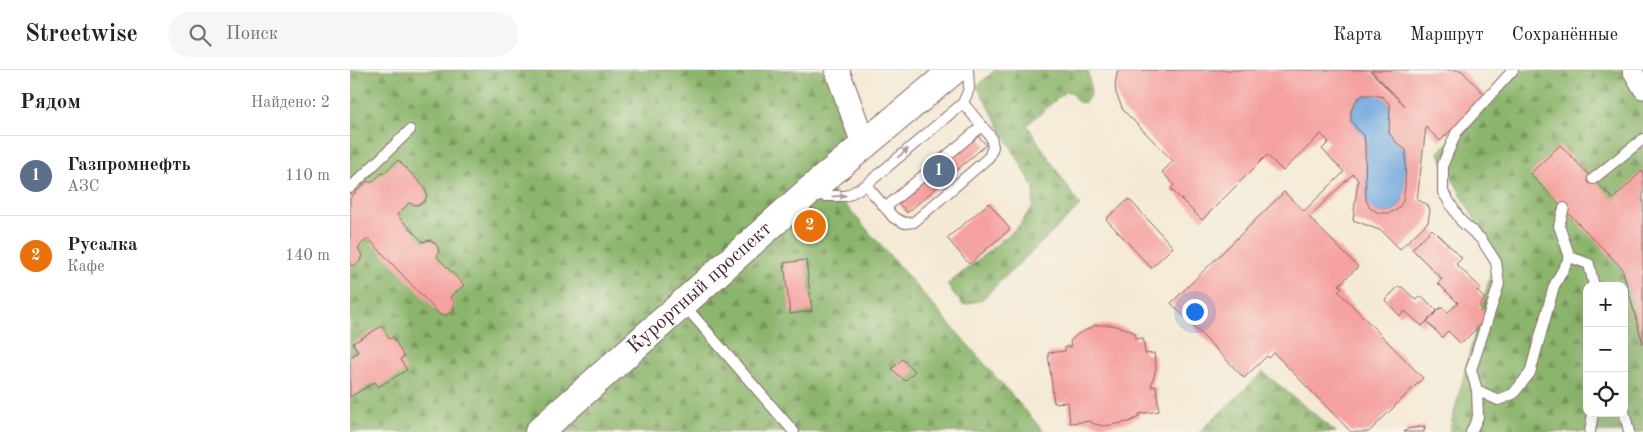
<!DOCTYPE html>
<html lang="ru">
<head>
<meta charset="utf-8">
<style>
  body { margin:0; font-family:"Old Standard TT",serif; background:#f6f6f6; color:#202124 }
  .controls { position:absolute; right:15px; bottom:15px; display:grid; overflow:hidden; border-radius:10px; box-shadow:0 5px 20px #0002 }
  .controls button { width:45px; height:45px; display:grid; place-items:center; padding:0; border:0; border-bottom:1px solid #e0e0e0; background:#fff; color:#202124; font:25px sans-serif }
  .you { position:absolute; left:844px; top:241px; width:18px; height:18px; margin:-12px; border:4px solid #fff; border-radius:50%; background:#1a73e8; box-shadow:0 0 0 8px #1a73e833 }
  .badge { display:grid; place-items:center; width:32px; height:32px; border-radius:50%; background:#0b8043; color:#fff; font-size:16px; font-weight:700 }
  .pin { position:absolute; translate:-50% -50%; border:2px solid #fff; box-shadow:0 1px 5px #0006 }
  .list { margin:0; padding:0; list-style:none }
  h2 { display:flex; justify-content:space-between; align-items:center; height:65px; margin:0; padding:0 20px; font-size:21px }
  h2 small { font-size:16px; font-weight:400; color:#757577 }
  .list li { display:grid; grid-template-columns:32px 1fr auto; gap:15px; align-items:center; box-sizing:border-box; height:80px; padding:0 20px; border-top:1px solid #e0e0e0 }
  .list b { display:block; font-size:19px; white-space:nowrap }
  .list p { margin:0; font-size:16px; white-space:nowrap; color:#757577 }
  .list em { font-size:16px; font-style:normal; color:#757577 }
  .icon { flex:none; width:28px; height:28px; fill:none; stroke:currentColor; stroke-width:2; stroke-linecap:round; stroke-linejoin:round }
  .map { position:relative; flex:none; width:1293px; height:362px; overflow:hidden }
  header { display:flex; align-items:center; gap:30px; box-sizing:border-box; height:70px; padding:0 25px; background:#fff; border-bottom:1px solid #e0e0e0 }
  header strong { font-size:24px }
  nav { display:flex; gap:28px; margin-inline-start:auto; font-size:18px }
  .search { width:350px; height:45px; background:#f6f6f6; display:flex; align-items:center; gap:12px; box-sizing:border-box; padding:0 18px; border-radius:28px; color:#757577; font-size:19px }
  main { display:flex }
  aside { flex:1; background:#fff }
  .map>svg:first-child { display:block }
</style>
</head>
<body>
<header>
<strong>Streetwise</strong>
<div class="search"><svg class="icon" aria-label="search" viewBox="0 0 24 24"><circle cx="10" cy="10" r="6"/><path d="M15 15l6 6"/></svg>Поиск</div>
<nav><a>Карта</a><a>Маршрут</a><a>Сохранённые</a></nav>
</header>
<main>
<aside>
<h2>Рядом<small>Найдено: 2</small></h2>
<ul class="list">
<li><span class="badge" style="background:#5c6f8a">1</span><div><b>Газпромнефть</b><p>АЗС</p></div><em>110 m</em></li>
<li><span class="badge" style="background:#e8710a">2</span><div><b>Русалка</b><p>Кафе</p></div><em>140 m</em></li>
</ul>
</aside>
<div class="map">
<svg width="1293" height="362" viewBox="0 0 1293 362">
  <defs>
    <pattern id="forest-firs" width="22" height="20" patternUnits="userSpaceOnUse" patternTransform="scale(1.25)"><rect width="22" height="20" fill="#8bb56c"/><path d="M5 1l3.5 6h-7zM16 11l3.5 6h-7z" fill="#749359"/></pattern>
  </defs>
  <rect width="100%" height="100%" fill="#f7f3e8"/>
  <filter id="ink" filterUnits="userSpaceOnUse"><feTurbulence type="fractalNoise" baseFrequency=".02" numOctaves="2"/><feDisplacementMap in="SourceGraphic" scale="10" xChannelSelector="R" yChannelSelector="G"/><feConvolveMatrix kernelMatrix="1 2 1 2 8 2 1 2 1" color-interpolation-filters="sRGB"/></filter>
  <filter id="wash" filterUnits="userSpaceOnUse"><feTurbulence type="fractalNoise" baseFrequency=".0096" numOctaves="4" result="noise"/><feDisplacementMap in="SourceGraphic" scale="20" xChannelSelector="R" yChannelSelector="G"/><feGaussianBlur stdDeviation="1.12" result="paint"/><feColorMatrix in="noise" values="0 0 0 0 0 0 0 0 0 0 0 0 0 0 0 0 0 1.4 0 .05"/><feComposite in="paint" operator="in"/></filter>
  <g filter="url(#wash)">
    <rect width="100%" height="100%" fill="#f4e9d4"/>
    <path fill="url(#forest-firs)" stroke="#6a6a4c" fill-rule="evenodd" d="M0 0H485L510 70 471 107 694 362H0Z
      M645 0H738L741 23 735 33C727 32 725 31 723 23L716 21 677 55 730 136 631 230 613 235 597 215 668 157 683 136 684 118 627 16Z
      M1169 0H1293V362H1099L1145 187 1088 82ZM1237 216H1274V343H1237Z
      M913 302 986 362H849Z"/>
    <path fill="#6fa8df" stroke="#5c6485" d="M1014 25C1020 25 1029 24 1034 28 1044 36 1045 61 1048 74L1056 80C1055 99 1062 144 1034 143 1025 143 1020 138 1016 130L1015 73C1015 73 1014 66 1014 65 1012 63 1009 62 1007 60 996 47 1001 34 1014 25Z"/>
    <g id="blocks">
      <path fill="#f5a19f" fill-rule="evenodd" d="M768 0H1019L1055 36 1021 0H1111L1136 26 1090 71 1076 57 1067 130 1077 134 1080 140 1078 152 1050 179 1032 161 1003 150 1008 110 1003 104 959 147 1008 197 989 215 992 217 988 221 1073 308 1019 362H1001L924 283 919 288 917 286 894 308 821 233 934 122 954 141 994 102 972 79 979 72 971 64 933 101 917 85 852 150 821 119 824 115 812 102 823 91 773 40 766 23 765 14ZM1014 25H1025L1033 27 1040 35 1039 63 1048 74 1056 80 1055 118 1053 131 1047 140 1039 143H1029L1020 138 1016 130 1015 73 1014 65 1007 59 1001 50V41L1006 30Z
        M622 59 636 75 557 143 543 127Z
        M1210 75 1263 129 1292 101 1293 102V274L1272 198 1180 104Z
        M48 90 74 117 77 124 75 131 72 133 66 135 59 133 47 145 73 172 80 170 86 174 89 180 87 187 114 215 100 227 104 232V238L97 245H90L18 168 8 178 12 185 10 191 5 195 0 196V128L18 111 21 113 32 103 33 104Z
        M779 129 823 177 801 198 756 149Z
        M639 133 660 159 619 194 597 168Z
        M1082 159 1112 188 1106 194 1131 218 1127 221 1135 229 1129 236 1139 246 1111 274 1098 261 1092 267 1077 252 1090 238H1094L1098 242 1108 233 1088 213 1092 209 1062 179Z
        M456 190 462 241 440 244 434 193Z
        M1048 217H1052L1066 230 1069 227H1073L1087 241 1072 256 1055 241 1050 246 1035 230Z
        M746 255H762L774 258 785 263V269L793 268 795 284 804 283 806 299 801 317 806 316 809 341 789 344V347L779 352 753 356 741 353V351L720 353 718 332 704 333 698 283 715 281V277H721L720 271 728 264Z
        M32 256 39 269 43 267 54 287 50 289 57 300 28 317 25 312 0 327V287L8 282 3 273Z
        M552 289 565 301 555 311 542 299Z
        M1075 356 1074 362H1054L1058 359Z"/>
    </g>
  </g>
  <g filter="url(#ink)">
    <use href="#blocks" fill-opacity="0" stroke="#866666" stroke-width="1"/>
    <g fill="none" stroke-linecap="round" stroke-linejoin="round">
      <defs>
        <path id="service" d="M1163 0 1106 63 1093 94V122L1111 151 1131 169 1146 192 1149 214 1121 300 1127 320 1148 330 1163 324 1180 303 1204 216 1220 187 1209 156 1214 138
          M1243 109 1293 69
          M516 115 544 148 555 153 564 152 639 87 643 77 641 67 613 33
          M0 118 60 60
          M463 121 474 126H496L516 115 613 33 619 19 618 0
          M535 138 632 56
          M1220 187 1239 194 1244 216
          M334 235 444 362
          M1274 340 1279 362
          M1121 362 1128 347 1127 320
          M1240 362 1243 343"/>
        <path id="minor" d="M1282 0 1293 19"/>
        <path id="tertiary" d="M487 0 514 75"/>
        <g id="primary">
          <path id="s1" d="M189 362 460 120 604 0"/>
        </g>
      </defs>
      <use href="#service" stroke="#866666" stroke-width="12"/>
      <use href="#minor" stroke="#866666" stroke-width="21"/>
      <use href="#tertiary" stroke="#866666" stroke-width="26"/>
      <use href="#primary" stroke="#866666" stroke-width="30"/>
      <use href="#service" stroke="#fff" stroke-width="10"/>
      <use href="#minor" stroke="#fff" stroke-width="19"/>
      <use href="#tertiary" stroke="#fff" stroke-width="24"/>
      <use href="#primary" stroke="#fff" stroke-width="28"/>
    </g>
    <defs><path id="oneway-solid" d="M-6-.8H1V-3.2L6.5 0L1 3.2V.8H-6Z" transform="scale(1.25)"/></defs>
    <g fill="#ae9aa0">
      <use href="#oneway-solid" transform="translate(553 83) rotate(-40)"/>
      <use href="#oneway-solid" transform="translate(489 126) rotate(-3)"/>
    </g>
  </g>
  <g text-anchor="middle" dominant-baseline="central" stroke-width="4" stroke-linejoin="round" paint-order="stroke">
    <g font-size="20" fill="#4a1f2b" stroke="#f7f3e8">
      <text stroke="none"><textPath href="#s1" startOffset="216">Курортный проспект</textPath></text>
    </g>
  </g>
</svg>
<div class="controls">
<button>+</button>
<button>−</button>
<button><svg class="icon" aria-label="locate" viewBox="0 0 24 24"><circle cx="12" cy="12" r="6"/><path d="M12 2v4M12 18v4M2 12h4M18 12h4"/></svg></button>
</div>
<div class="you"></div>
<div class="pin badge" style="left:589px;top:101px;background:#5c6f8a">1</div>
<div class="pin badge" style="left:460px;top:156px;background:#e8710a">2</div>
</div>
</main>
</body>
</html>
